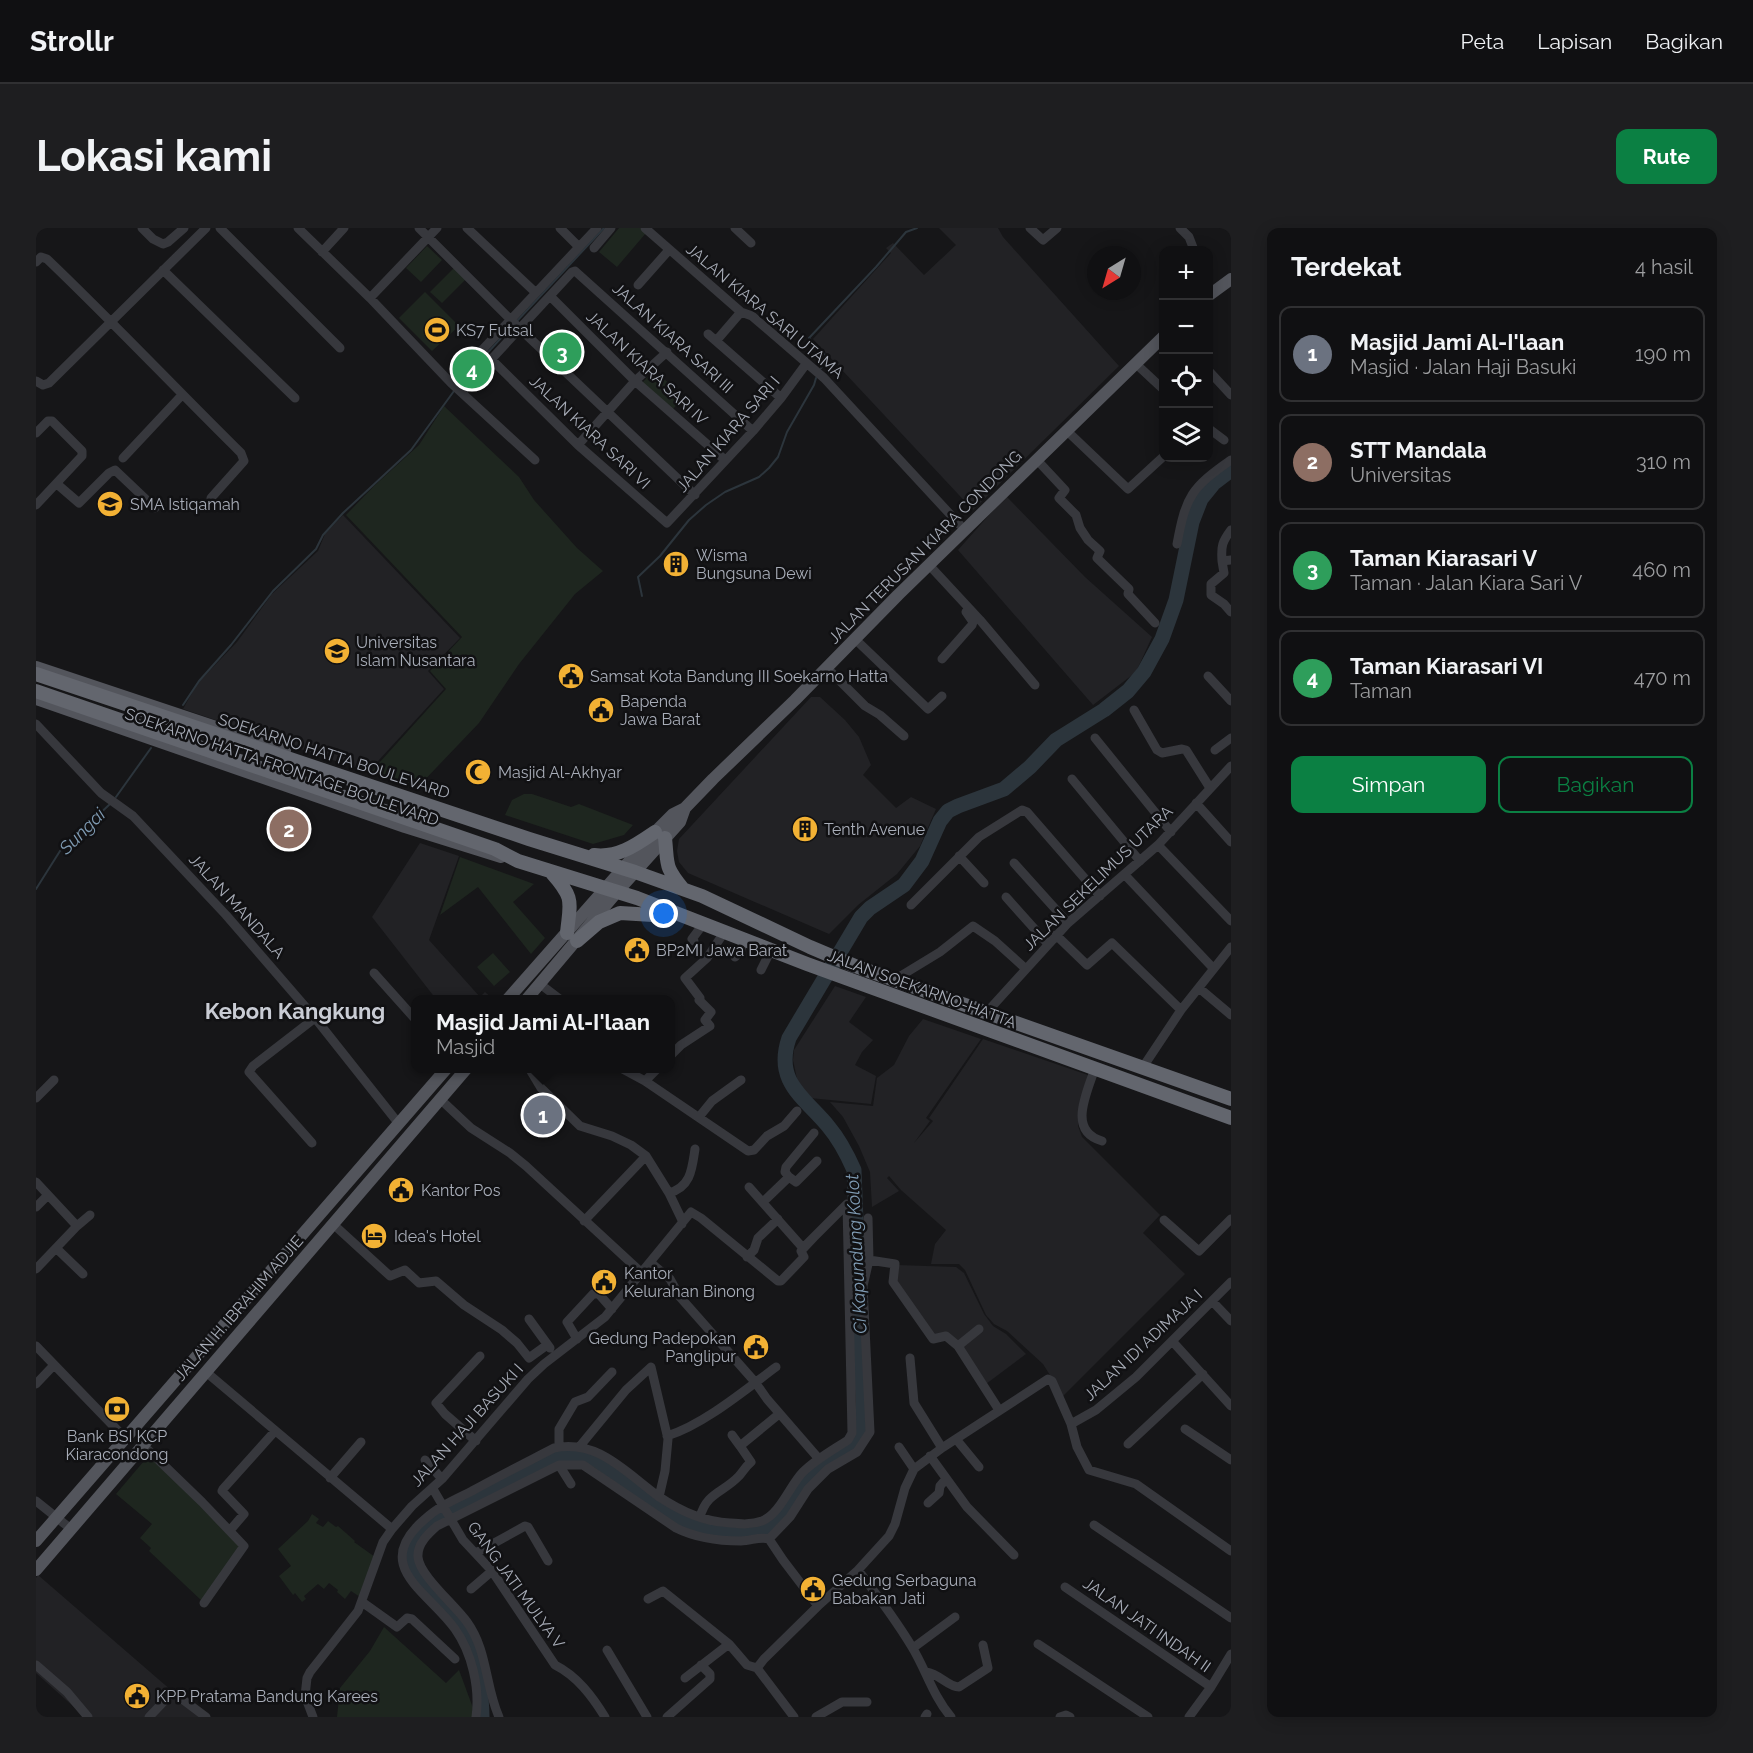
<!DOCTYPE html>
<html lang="id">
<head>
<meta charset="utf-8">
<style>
  body { margin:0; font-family:Raleway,sans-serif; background:#1e1e20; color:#f1f3f6 }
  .controls { position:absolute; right:18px; top:18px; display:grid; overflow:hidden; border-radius:12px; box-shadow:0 3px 15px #0003 }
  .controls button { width:54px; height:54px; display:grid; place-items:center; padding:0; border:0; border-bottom:2px solid #303032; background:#101012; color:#f1f3f6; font:30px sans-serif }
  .compass { position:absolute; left:1051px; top:18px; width:54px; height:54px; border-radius:50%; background:#101012; box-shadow:0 3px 15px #0003; rotate:217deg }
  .you { position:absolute; left:628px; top:686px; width:21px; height:21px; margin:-15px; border:4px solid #fff; border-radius:50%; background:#1a73e8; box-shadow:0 0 0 9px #1a73e833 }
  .badge { display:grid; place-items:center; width:39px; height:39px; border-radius:50%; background:#0b8043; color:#fff; font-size:20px; font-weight:700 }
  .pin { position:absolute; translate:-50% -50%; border:3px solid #fff; box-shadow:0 2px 6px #0006 }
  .popup { position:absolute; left:375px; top:767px; width:264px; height:78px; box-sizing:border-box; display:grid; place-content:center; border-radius:12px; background:#101012; filter:drop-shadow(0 2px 4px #0005); font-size:20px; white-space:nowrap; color:#9c9d9f }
  .popup b { font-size:22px; color:#f1f3f6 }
  .popup::after { content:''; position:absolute; left:50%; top:100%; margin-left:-12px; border:12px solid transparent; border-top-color:#101012 }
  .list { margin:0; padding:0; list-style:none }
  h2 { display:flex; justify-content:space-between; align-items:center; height:78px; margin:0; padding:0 24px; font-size:26px }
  h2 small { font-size:20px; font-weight:400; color:#9c9d9f }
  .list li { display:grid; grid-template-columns:39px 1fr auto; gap:18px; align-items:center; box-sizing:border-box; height:96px; margin:0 12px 12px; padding:0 12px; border:2px solid #303032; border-radius:12px }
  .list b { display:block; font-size:22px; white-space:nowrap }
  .list p { margin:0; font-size:20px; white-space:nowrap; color:#9c9d9f }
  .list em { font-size:20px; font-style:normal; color:#9c9d9f }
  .actions { display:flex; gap:12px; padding:18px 24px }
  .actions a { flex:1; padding:14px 0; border:2px solid #0b8043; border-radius:12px; text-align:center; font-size:21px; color:#0b8043 }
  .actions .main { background:#0b8043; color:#fff }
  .icon { flex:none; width:33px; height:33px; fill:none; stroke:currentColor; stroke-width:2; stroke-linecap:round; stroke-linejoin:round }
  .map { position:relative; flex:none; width:1195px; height:1489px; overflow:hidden; border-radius:12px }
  header { display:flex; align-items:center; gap:36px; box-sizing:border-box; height:84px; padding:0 30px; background:#101012; border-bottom:2px solid #303032 }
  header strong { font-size:28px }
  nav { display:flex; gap:33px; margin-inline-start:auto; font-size:21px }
  .intro { display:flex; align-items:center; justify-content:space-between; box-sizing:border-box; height:144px; padding:0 36px }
  h1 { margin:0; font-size:42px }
  .button { padding:15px 27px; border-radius:12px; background:#0b8043; color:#fff; font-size:21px; font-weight:700 }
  main { display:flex; gap:36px; padding:0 36px }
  aside { flex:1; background:#101012; border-radius:12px; box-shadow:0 3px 15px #0003 }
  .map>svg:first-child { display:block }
</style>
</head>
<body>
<header>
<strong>Strollr</strong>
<nav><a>Peta</a><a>Lapisan</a><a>Bagikan</a></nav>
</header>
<div class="intro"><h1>Lokasi kami</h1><a class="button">Rute</a></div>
<main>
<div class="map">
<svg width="1195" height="1489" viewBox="0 0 1195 1489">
  <rect width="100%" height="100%" fill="#161618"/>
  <path fill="#222225" d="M903 0H962L967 9 1083 138 937 282 777 111 855 25 850 20 857 15 888 47 920 17Z
    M970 268 1049 349 1116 409 1100 444 1057 477 922 322Z
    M307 287 424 410 392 443 408 461 332 544 147 481 161 456 201 414 236 366 282 323 289 306Z
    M775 469H784L809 492 823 509 835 537 827 547 860 580 875 569 900 581 884 618 861 646 822 677 793 706 652 645 643 634 641 623 643 611Z
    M384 615 423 628 393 712 444 769 449 764 457 771H400L336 689Z
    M799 758 830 769 813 794 837 812 826 824 819 837 840 848 835 876 774 870 768 867 763 860 757 832 758 822Z
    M887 791 945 811 890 890 894 893 878 915 897 893 893 890 947 811 1052 847 1042 898 1046 909 1124 987 1107 1005 1149 1046 1027 1168 1007 1136 971 1103 958 1096 950 1087 929 1042 923 1036H895L899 1016 910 1002 865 962 853 948 851 950 863 963 836 979 834 944 823 918 807 889 794 874 837 878 841 850 858 837 873 808Z
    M861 1037 920 1039 928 1045 948 1086 957 1098 970 1106 990 1126 946 1159 910 1106 901 1112 860 1052Z
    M2 1347 136 1463 111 1489H49L0 1445V1350Z
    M137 1465 169 1489H115Z"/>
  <path fill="#1e261f" d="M583 0H604L610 5 581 39 563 24Z
    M391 18 406 32 385 54 370 40Z
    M418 40 430 51 406 75 394 64Z
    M389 64 423 98 396 123 363 90Z
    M523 108 542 126 530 139 511 122Z
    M618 142 648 169 636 182 606 155Z
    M408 178 483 249 498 272 541 320 567 343 539 366 483 436 443 495 380 561 334 545 410 461 394 443 426 409 310 287 338 258 383 217Z
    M488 566H496L535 579 543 576 597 597 588 607 557 616 469 587 476 572Z
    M424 629 498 656 477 674 509 710 495 726 442 659 404 687Z
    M457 725 474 744 458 758 441 739Z
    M113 1227 206 1319 167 1374 113 1323 115 1320 104 1310 116 1296 80 1266Z
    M276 1286 283 1291 280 1295 287 1299 292 1293 300 1299 302 1298 319 1313 318 1314 339 1329 324 1369 315 1363 309 1371 301 1364 302 1362 293 1355 288 1361 282 1356 268 1368 270 1371 266 1374 259 1365 257 1367 243 1348 255 1338 242 1321 272 1293Z
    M348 1399 410 1455 423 1442 437 1480 436 1489H301L304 1460 334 1423Z"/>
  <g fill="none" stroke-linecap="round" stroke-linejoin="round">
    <path stroke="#2c353c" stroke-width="2" d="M480 94 568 0
      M785 140 791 129 773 110 840 39 870 4 881 0
      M421 158 476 98
      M606 368 602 349 624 328 653 292 670 277 689 264 723 249 733 240 742 229 751 204 778 157 780 150
      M147 477 163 453 195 417 237 363 280 321 287 307 307 285 375 222 418 163
      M80 569 115 520
      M0 661 24 623 74 576"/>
    <path stroke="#2c353c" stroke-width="15" d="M446 1489C446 1472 441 1427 435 1411 433 1407 430 1403 427 1400 400 1361 351 1342 394 1295L524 1227 543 1226 562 1233 643 1290 663 1299 686 1303 732 1302 744 1292 775 1248 786 1238 819 1217 826 1205 827 1174 818 942C811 926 803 911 792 898 768 869 738 854 753 810L825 689 834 680 868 657 886 633 904 593 912 583 922 578 968 561 994 539 1020 512 1068 482 1092 463 1108 444 1126 411 1140 372 1156 294 1165 271 1178 255 1195 242"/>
    <path stroke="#37383d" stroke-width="9" d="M106 0 117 11 127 16 132 14 148 0
      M184 0 304 120
      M262 0 334 70 415 155 499 232
      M383 0 482 99 659 267
      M431 0 499 64
      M524 0 542 18
      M609 0 705 84 716 88 788 150 924 297
      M699 0 715 15
      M994 0 1007 12 1021 0
      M1144 0 1153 9 1158 22
      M558 20 575 0
      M286 24 308 0
      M0 34 5 29 11 31C77 94 140 161 205 225L208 233 175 270
      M127 42 259 170
      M602 57 633 22
      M514 68 599 153 689 232
      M334 70 401 0
      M672 106 745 170
      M680 113 705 84
      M455 131 542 217 631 295 717 203 745 170 770 136
      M1099 135 1128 162
      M1172 142 1195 167
      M0 153 7 157 13 155 170 0
      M415 155 561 0
      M425 164 536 44 539 43 717 203
      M1172 200 1188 212
      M1030 202 1092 261 1128 228
      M0 205 12 193H16L46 223V228L0 277
      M542 217 599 153 631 124
      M87 230 146 167
      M1001 232 1029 262 1023 270 1040 287 1044 300 1052 312 1064 323 1061 330 1093 361 1092 366 1119 395
      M21 256 43 275 73 245 79 242 119 280
      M1195 302C1186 314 1185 318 1186 333L1195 332
      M1141 316C1150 268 1155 260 1195 232
      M1186 333 1188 345 1175 356V367L1188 376 1195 384
      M893 337 944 392 999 457
      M819 411 892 481 906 468
      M906 431 936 397 937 394 930 384
      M789 442 796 445 829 478 844 487 868 508
      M1172 448 1195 473
      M1098 482 1121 522 1126 525 1146 521 1150 522 1174 560
      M0 496 65 565 97 588 190 687 279 790 363 896
      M1059 510 1135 604
      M1179 522 1195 510
      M1036 551 1104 633
      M1160 575 1195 614
      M1122 617 1195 693
      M923 628 948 655
      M978 635 1032 695
      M1089 647 1177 740
      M970 669 1012 716
      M875 677 943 609 986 582 991 584 1064 668
      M1020 707 1051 737 1076 715 1145 782
      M658 713 656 711 668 695
      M699 729 705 722 708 711
      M725 742 735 722
      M338 745 380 792
      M858 752 904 724 937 698 959 713 990 741
      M504 756 525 772
      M1163 760 1195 787
      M951 784 1032 695 1122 617 1195 538
      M634 828 645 817 674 798 669 792 675 784 663 772 664 770 649 750 671 730 689 703
      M1107 839 1145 782 1195 719
      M493 840 505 860 544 898 576 908 595 917 610 928 633 965 646 992V996
      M585 840 609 853 712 923 718 922 731 908 748 898 761 883
      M1059 840C1051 865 1031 903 1066 913
      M609 853 622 840
      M0 870 18 852
      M404 871 435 900 474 925 490 938 606 1045
      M663 889 676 873 705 852
      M511 896 527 883
      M276 915 213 844 217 838 279 790
      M753 949 749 944 750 939 778 905
      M0 954 41 998
      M713 959 767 1020 811 976
      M633 965C655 959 656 941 659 921
      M727 974 753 949 760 954 781 933
      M0 979 12 967
      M1128 992 1163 1023 1195 991
      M548 993 610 928
      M297 996 354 1048 369 1042 383 1055 400 1053 428 1077 466 1102 481 1115 493 1130 511 1117
      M20 1020 47 1046
      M711 1029 718 1022 722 1010 742 991
      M833 1032 859 1036 857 1054 897 1111 910 1108 922 1118
      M615 1035 634 1051 644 1069 719 1154 731 1171 783 1231
      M0 1041 41 998 54 987
      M1176 1073 1195 1093
      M493 1091 514 1120
      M943 1101 922 1118 963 1182
      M541 1111 531 1094 557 1066 562 1065 576 1081
      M1137 1114 1195 1178
      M0 1118 89 1210
      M874 1130 878 1175 906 1220
      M170 1144 356 1301
      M0 1156 18 1137
      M1035 1196 1060 1182 1100 1149 1195 1054
      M1149 1201 1195 1232
      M696 1207 704 1218
      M631 1208C667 1197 709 1162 740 1139
      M920 1211 943 1239
      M440 1213 409 1186 400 1175 444 1128
      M1092 1216 1167 1146
      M107 1217 166 1274 208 1318 168 1375
      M544 1218 590 1162 615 1139 632 1211 629 1243 623 1269
      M523 1219V1201L539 1174 552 1169 576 1144
      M863 1219 878 1241
      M894 1228 931 1279 978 1327
      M389 1232 406 1251
      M523 1237 535 1256
      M294 1250 325 1214
      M397 1261 427 1312 456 1343 519 1437C541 1448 556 1468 569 1489
      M0 1273 35 1301
      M892 1275 903 1265 904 1258 910 1251
      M664 1289C671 1264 687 1265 703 1248 707 1244 709 1239 715 1234L704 1218 743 1186
      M1058 1297 1195 1390
      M196 1300 208 1286 186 1263 187 1261 239 1203
      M733 1311 754 1289 772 1261 792 1241 821 1224 834 1204 827 1058 833 1032 832 990
      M733 1311 747 1332 782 1378
      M440 1325 489 1298 492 1299 512 1333
      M822 1342C841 1367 860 1392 876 1419 890 1442 897 1468 915 1489
      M1029 1359 1175 1459
      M435 1361 456 1343
      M612 1371 627 1363 693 1416 711 1437 721 1440
      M326 1374 361 1399 371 1390 376 1391 419 1431
      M1002 1416 1112 1489
      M877 1420 919 1389
      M571 1422 611 1489
      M0 1437 31 1464 52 1489
      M721 1440 728 1431 782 1378 822 1342 853 1308 859 1296 869 1260 878 1241 906 1220 1012 1151 1016 1153 1035 1196 1041 1219 1053 1242 1100 1256 1195 1323
      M721 1440 758 1489
      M890 1444C904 1446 912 1459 923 1459L952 1440 947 1417
      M649 1450 693 1416
      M113 1489 135 1466 138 1465 170 1489
      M277 1489 269 1468 271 1450 274 1444 322 1383 347 1314 356 1301 376 1278 406 1251 492 1151 508 1136 569 1089 655 984 665 990 742 1053H745L768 1029 765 1023 781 1006
      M440 1489C444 1460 436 1425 419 1401 392 1363 334 1338 389 1291 403 1278 420 1271 436 1263 463 1248 491 1234 518 1220 562 1211 589 1244 622 1268 644 1283 668 1294 694 1295 705 1296 715 1297 726 1293 744 1286 754 1257 767 1244 780 1231 797 1222 812 1212L816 1205 811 976
      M463 1489C449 1458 452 1423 431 1394 419 1377 383 1347 382 1329 381 1316 392 1306 401 1298L523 1237H547L640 1300C660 1310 682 1313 705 1313 715 1313 724 1308 733 1311
      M631 1489 674 1451V1446L665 1437
      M780 1489 806 1474H831
      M889 1489 891 1486
      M1024 1489 1030 1487 1034 1489
      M1153 1489 1175 1459 1195 1426"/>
    <path stroke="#53555c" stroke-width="12" d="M1172 68 1195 51
      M0 439 249 522
      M0 471 369 599 465 629
      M471 772 619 604 637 586 649 580
      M490 772 581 664 644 594 649 580 677 551 759 472 862 367 1128 108
      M0 1313 411 840
      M0 1342 431 840"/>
    <path stroke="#63666e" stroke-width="14" d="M0 446 493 611 599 644 666 668 774 719 819 738 1195 871
      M0 463 459 621 482 633 601 670 771 736 1195 890
      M629 610C632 637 628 638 647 661
      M558 627C582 630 600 617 619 604
      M516 645C539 671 534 674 531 705
      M541 713 563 694 584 685 617 687 635 685"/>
  </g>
  <defs>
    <symbol id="stadium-disc" viewBox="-11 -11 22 22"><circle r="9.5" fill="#f2b134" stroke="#111113"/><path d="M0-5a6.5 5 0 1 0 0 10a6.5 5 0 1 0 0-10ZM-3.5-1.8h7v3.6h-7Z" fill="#111"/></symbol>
    <symbol id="school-disc" viewBox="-11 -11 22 22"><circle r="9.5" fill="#f2b134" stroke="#111113"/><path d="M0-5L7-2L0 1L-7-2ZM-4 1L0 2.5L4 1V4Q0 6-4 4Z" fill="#111"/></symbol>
    <symbol id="building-disc" viewBox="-11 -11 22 22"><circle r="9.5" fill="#f2b134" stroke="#111113"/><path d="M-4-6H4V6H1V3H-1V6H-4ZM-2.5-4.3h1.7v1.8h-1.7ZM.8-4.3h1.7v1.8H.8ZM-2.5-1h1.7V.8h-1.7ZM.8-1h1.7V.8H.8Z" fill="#111"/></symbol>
    <symbol id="university-disc" viewBox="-11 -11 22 22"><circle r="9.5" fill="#f2b134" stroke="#111113"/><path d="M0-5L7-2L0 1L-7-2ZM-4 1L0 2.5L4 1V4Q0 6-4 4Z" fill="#111"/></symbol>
    <symbol id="civic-disc" viewBox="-11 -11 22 22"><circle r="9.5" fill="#f2b134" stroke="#111113"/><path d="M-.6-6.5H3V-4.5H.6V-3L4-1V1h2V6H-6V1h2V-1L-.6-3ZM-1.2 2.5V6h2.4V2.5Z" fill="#111"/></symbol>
    <symbol id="mosque-disc" viewBox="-11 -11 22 22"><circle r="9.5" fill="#f2b134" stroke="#111113"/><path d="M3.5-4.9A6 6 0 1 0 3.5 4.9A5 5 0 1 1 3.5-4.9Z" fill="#111"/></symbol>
    <symbol id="hotel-disc" viewBox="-11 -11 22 22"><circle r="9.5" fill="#f2b134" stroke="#111113"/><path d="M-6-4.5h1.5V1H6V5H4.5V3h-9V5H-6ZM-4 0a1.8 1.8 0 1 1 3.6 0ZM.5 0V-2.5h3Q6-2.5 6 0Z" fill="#111"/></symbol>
    <symbol id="bank-disc" viewBox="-11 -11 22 22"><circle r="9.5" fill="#f2b134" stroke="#111113"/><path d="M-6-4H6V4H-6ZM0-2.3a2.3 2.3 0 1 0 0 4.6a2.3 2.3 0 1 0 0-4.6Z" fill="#111"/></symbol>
  </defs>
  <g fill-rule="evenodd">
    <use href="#stadium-disc" x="386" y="87" width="30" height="30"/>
    <use href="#school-disc" x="59" y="261" width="30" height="30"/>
    <use href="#building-disc" x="625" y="321" width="30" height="30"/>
    <use href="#university-disc" x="286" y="408" width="30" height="30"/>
    <use href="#civic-disc" x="520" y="433" width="30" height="30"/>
    <use href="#civic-disc" x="550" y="467" width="30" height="30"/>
    <use href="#mosque-disc" x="427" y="529" width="30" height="30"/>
    <use href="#building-disc" x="754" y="586" width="30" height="30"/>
    <use href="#civic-disc" x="586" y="707" width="30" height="30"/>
    <use href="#civic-disc" x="350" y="947" width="30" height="30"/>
    <use href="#hotel-disc" x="323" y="993" width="30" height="30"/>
    <use href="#civic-disc" x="553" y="1039" width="30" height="30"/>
    <use href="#civic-disc" x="705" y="1104" width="30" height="30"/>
    <use href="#bank-disc" x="66" y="1166" width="30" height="30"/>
    <use href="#civic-disc" x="762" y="1346" width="30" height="30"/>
    <use href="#civic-disc" x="86" y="1453" width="30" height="30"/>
  </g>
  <g text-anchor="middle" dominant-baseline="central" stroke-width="5" stroke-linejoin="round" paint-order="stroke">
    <g font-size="16" fill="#a8adb8" stroke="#111113">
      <text transform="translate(729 83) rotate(40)">JALAN KIARA SARI UTAMA</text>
      <text transform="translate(637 110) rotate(42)">JALAN KIARA SARI III</text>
      <text transform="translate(611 140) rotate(43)">JALAN KIARA SARI IV</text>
      <text transform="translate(554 204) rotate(43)">JALAN KIARA SARI VI</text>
      <text transform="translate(692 206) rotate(-49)">JALAN KIARA SARI I</text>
      <text transform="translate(889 319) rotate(-45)">JALAN TERUSAN KIARA CONDONG</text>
      <text transform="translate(298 528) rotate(18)">SOEKARNO HATTA BOULEVARD</text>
      <text transform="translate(246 539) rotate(19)">SOEKARNO HATTA FRONTAGE BOULEVARD</text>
      <text transform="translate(1062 650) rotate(-44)">JALAN SEKELIMUS UTARA</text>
      <text transform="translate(201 678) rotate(48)">JALAN MANDALA</text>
      <text transform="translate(886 761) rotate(20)">JALAN SOEKARNO-HATTA</text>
      <text transform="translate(203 1080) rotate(-49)">JALAN H. IBRAHIM ADJIE</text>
      <text transform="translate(1107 1117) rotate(-43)">JALAN IDI ADIMAJA I</text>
      <text transform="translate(431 1197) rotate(-48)">JALAN HAJI BASUKI I</text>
      <text transform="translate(480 1357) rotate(54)">GANG JATI MULYA V</text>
      <text transform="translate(1111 1397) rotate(35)">JALAN JATI INDAH II</text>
    </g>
    <g font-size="16" fill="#a8adb8" stroke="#111113" text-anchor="start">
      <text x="420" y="102">KS7 Futsal</text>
      <text x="94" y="276">SMA Istiqamah</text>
      <text x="660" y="327">Wisma<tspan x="660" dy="18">Bungsuna Dewi</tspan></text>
      <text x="320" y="414">Universitas<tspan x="320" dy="18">Islam Nusantara</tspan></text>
      <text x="554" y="448">Samsat Kota Bandung III Soekarno Hatta</text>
      <text x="584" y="473">Bapenda<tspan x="584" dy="18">Jawa Barat</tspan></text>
      <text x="462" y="544">Masjid Al-Akhyar</text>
      <text x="788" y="601">Tenth Avenue</text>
      <text x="620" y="722">BP2MI Jawa Barat</text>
      <text x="385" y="962">Kantor Pos</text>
      <text x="358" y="1008">Idea's Hotel</text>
      <text x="588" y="1045">Kantor<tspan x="588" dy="18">Kelurahan Binong</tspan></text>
      <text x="700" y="1110" text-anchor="end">Gedung Padepokan<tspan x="700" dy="18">Panglipur</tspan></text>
      <text x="81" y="1208" text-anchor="middle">Bank BSI KCP<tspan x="81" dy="18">Kiaracondong</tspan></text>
      <text x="796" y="1352">Gedung Serbaguna<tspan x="796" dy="18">Babakan Jati</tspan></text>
      <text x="120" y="1468">KPP Pratama Bandung Karees</text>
    </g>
    <g font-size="18" font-style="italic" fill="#7f9bb3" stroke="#111113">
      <text transform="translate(46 603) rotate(-45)">Sungai</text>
      <text transform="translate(820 1026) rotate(-93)">Ci Kapundung Kolot</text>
    </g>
    <g font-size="22" font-weight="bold" fill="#c9ccd4" stroke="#111113">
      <text x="259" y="783">Kebon Kangkung</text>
    </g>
  </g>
</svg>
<div class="controls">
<button>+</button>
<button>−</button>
<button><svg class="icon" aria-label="locate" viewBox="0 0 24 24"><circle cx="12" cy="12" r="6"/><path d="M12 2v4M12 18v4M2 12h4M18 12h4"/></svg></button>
<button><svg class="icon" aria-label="layers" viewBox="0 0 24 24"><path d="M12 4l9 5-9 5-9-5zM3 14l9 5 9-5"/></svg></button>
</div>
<svg class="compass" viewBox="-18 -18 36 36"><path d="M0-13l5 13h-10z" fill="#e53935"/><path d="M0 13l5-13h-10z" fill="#9c9d9f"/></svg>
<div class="you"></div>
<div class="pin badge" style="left:507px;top:887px;background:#6b7280">1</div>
<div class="popup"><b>Masjid Jami Al-I'laan</b>Masjid</div>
<div class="pin badge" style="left:253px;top:601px;background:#8d6e63">2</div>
<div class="pin badge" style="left:526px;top:124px;background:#2e9e5b">3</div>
<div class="pin badge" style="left:436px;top:141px;background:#2e9e5b">4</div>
</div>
<aside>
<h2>Terdekat<small>4 hasil</small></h2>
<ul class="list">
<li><span class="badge" style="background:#6b7280">1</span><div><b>Masjid Jami Al-I'laan</b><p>Masjid · Jalan Haji Basuki</p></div><em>190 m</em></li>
<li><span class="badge" style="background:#8d6e63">2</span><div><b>STT Mandala</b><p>Universitas</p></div><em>310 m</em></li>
<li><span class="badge" style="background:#2e9e5b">3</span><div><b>Taman Kiarasari V</b><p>Taman · Jalan Kiara Sari V</p></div><em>460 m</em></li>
<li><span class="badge" style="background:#2e9e5b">4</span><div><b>Taman Kiarasari VI</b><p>Taman</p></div><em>470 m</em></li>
</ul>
<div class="actions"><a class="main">Simpan</a><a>Bagikan</a></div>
</aside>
</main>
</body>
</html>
